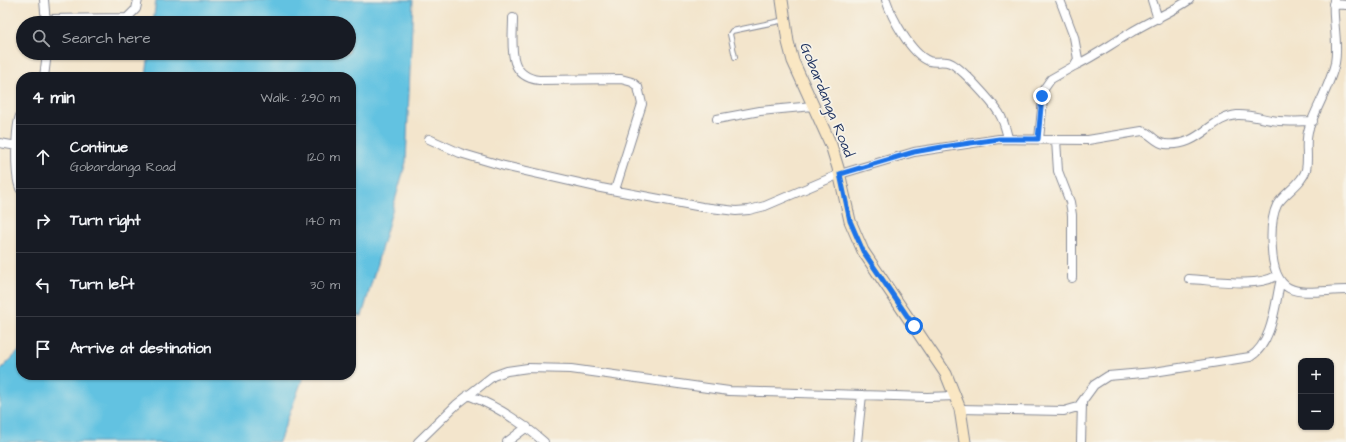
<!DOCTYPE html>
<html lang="en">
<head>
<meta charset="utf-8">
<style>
  body { margin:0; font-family:"Architects Daughter",sans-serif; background:#242831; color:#f1f3f6 }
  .controls { position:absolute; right:12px; bottom:12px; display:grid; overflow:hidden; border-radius:8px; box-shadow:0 1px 3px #0004 }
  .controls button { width:36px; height:36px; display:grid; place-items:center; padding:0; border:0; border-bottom:1px solid #363941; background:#171b24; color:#f1f3f6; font:20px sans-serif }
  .stop { position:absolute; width:12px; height:12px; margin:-9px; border:3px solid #1a73e8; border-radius:50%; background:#fff }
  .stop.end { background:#1a73e8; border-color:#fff; box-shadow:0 1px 4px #0008 }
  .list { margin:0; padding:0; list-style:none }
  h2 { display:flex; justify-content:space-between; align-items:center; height:52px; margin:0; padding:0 16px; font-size:17px }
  h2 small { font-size:13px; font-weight:400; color:#9ea1a6 }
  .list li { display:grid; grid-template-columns:26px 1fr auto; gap:12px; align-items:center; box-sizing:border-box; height:64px; padding:0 16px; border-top:1px solid #363941 }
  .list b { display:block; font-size:15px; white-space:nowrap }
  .list p { margin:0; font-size:13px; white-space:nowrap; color:#9ea1a6 }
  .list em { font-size:13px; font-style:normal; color:#9ea1a6 }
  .icon { flex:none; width:22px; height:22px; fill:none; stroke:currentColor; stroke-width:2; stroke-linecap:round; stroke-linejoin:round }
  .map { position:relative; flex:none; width:1346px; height:442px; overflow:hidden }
  .search { position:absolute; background:#171b24; box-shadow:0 1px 3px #0004; left:16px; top:16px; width:340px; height:44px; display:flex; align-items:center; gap:10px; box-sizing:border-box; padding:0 14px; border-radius:22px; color:#9ea1a6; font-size:15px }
  .panel { position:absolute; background:#171b24; box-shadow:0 1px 3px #0004; left:16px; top:72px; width:340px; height:308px; border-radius:16px }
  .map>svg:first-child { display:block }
</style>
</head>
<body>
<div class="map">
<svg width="1346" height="442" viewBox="0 0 1346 442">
  <rect width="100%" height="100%" fill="#f7f3e8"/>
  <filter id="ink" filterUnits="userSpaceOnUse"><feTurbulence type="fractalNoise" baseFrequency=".025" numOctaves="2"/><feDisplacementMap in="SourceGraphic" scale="8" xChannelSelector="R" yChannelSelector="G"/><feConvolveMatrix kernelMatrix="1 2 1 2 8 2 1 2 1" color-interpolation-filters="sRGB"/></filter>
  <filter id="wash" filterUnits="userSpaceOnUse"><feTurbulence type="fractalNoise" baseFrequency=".012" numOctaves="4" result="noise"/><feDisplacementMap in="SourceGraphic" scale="16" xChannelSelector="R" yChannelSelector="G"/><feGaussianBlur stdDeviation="0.9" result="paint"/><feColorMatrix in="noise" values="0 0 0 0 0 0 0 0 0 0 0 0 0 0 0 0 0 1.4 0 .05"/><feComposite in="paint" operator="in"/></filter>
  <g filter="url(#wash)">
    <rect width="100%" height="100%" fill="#f3e5cc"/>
    <path fill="#62c2e1" stroke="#3e78a0" d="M156 0H413L406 162 362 316 351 314V77H146L149 53H349V23H153Z
      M21 349V375H304L279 442H0V370Z"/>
  </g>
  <g filter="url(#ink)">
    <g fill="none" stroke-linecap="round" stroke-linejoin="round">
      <defs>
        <path id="service" d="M735 57 730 34 732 31 785 20"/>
        <path id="minor" d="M44 0 46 23
          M886 0C892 18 911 54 929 61 936 63 944 60 950 63 961 67 992 102 999 113 1004 121 1006 130 1008 138
          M1152 0 1158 19
          M1334 0C1332 21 1339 42 1335 63 1330 86 1317 106 1309 128 1304 142 1309 156 1306 170 1302 184 1284 193 1277 205 1271 217 1271 236 1272 250 1275 303 1305 291 1346 290
          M1333 4 1346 5
          M513 18C513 44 506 76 539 80L621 79 632 82 638 87 642 104 615 190
          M46 19 127 18 136 9 138 0
          M1074 66C1094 57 1111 44 1130 33 1149 21 1170 13 1189 0
          M44 77 47 53
          M21 114C15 124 14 180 21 190
          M717 119 760 111 813 106
          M429 139 460 153 504 166 601 188 702 207 736 211 749 210 765 206 840 174 914 152 999 139 1088 140 1142 131C1151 133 1155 143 1165 144 1199 148 1209 118 1237 115 1251 114 1265 120 1279 121 1290 122 1302 121 1313 121
          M1039 139 1044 89 1051 79 1074 66 1078 59 1074 37 1060 0
          M1056 140 1058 171 1070 202 1072 215V278
          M0 143 17 146
          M1189 279C1212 280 1257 288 1276 276
          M468 395C497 406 520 421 544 442
          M960 409 1064 411 1078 407 1094 385 1108 376 1154 372 1250 357C1272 344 1275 306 1280 283
          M418 442 456 405 493 376 507 371 528 368 571 369 729 391 927 397 956 396
          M507 442 527 427
          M857 442 862 395
          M1081 442 1082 403"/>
        <path id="secondary" d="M782 0 788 42 793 61 831 145 838 168 850 221 863 251 946 374 960 409 965 442"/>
      </defs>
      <use href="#service" stroke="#878a95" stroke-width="6"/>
      <use href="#minor" stroke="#878a95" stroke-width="10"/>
      <use href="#secondary" stroke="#878a95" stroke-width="13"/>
      <use href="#service" stroke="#fff" stroke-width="4"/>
      <use href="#minor" stroke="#fff" stroke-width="8"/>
      <use href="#secondary" stroke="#fae7c3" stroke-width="11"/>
    </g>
  </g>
  <g fill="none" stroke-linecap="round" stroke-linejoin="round" filter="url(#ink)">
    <path stroke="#1a73e8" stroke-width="5" d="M914 326 863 251 850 221 840 174 914 152 942 147 999 139H1038L1042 96"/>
  </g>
  <g text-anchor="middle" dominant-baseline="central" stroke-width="3.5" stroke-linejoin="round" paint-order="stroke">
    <g font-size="15" fill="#1b2f5e" stroke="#f7f3e8">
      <text transform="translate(827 100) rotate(68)">Gobardanga Road</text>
    </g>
  </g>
</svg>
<div class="controls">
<button>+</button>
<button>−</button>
</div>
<div class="stop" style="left:914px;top:326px"></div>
<div class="stop end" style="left:1042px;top:96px"></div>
<div class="search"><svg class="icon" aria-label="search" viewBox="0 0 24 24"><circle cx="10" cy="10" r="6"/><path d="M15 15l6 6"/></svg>Search here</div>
<section class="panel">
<h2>4 min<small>Walk · 290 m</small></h2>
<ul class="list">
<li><svg class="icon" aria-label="ahead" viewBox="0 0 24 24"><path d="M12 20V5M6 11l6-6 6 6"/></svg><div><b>Continue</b><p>Gobardanga Road</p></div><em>120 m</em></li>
<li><svg class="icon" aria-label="right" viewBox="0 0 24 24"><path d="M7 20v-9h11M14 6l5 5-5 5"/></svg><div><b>Turn right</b></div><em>140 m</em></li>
<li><svg class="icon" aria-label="left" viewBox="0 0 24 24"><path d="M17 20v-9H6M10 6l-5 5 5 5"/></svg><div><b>Turn left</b></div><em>30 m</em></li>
<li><svg class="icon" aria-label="arrive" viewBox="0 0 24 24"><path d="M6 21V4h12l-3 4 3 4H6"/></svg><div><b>Arrive at destination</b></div></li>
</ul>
</section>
</div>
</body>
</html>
